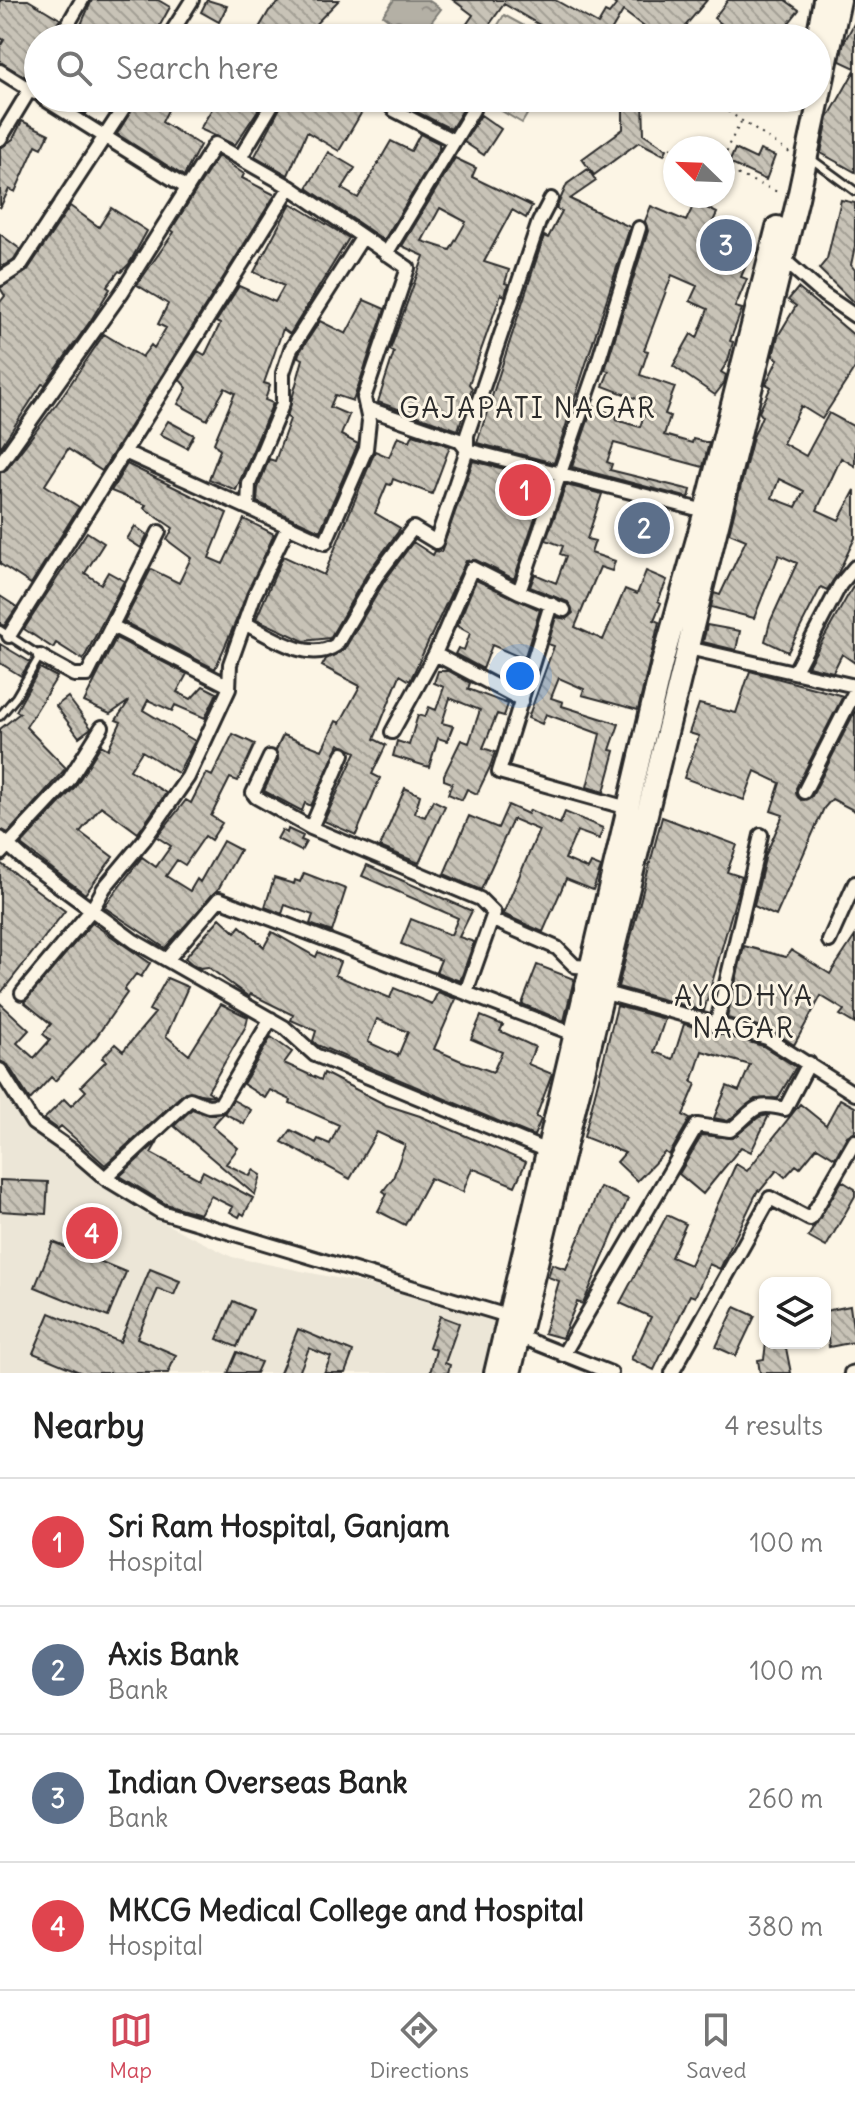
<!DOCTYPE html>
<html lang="en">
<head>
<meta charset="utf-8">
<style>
  body { margin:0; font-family:Delius,sans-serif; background:#f6f6f6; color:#222 }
  .controls { position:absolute; right:24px; bottom:24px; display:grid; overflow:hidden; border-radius:16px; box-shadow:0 2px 6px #0004 }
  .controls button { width:72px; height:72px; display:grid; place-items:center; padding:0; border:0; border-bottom:2px solid #e0e0e0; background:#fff; color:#222; font:40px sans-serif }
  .compass { position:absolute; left:663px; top:136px; width:72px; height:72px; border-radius:50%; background:#fff; box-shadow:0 2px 6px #0004; rotate:293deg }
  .you { position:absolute; left:520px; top:676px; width:28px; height:28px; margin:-20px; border:6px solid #fff; border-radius:50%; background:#1a73e8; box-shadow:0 0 0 12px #1a73e833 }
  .badge { display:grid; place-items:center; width:52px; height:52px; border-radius:50%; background:#d1495b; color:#fff; font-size:26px; font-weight:700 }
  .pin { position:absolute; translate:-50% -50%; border:4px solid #fff; box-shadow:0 2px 8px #0006 }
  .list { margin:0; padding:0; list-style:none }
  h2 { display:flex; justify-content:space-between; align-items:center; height:104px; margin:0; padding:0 32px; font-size:34px }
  h2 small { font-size:26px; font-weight:400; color:#767676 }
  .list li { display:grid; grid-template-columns:52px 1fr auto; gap:24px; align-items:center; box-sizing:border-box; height:128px; padding:0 32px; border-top:2px solid #e0e0e0 }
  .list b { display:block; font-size:30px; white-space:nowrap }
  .list p { margin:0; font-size:26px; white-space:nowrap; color:#767676 }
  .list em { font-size:26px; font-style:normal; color:#767676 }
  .icon { flex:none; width:44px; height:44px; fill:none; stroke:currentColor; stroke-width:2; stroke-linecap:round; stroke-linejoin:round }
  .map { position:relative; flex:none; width:855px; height:1373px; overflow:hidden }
  .search { position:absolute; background:#fff; box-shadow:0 2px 6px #0004; left:24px; right:24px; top:24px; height:88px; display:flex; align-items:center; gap:20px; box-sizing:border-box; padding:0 28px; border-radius:44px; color:#767676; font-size:30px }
  .sheet { height:616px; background:#fff }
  nav { display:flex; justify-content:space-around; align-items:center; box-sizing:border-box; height:112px; border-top:2px solid #e0e0e0; background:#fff; font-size:22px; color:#767676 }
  nav a { display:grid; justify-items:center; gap:4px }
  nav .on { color:#d1495b }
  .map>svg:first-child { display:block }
</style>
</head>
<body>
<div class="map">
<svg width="855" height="1373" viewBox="0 0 855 1373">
  <defs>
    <pattern id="park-tufts" width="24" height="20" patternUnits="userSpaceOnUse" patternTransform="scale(2)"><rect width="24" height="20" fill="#ded8ca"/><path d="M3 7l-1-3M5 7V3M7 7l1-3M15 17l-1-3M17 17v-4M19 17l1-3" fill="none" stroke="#bfbaae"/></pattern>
    <pattern id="water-ripples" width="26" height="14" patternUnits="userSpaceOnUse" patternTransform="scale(2)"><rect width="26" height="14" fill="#b4b0a5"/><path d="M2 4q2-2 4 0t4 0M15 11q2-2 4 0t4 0" fill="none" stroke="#938f87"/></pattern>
    <pattern id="building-back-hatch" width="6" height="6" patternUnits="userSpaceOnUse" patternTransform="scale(2)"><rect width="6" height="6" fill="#c8c3b7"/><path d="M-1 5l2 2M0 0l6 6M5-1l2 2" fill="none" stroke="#a39f95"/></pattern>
  </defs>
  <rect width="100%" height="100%" fill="#fcf5e5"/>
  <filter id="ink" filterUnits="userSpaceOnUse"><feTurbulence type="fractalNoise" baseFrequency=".0125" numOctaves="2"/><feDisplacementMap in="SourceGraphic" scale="16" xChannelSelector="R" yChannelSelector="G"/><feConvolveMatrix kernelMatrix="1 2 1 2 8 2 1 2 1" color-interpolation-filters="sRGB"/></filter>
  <g filter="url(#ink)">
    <path fill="#ece6d7" d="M0 1082 25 1121 136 1209 232 1257 505 1312 491 1373H0Z"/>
    <path fill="url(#park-tufts)" stroke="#84827a" stroke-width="2" d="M504 15 546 38H490Z
      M480 98H537L522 123Z"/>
    <path fill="url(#water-ripples)" stroke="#7d7b74" stroke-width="2" d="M394 0H428L441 9 419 38H413L383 15Z"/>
    <path fill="url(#building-back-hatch)" stroke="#2b2b2b" stroke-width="2" fill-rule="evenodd" d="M0 0H28L60 19 49 38H38V57L26 77 0 62V47L4 40 0 38Z
      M92 0H158L170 7 153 38H83L85 35 78 31Z
      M207 0 227 6 219 22 201 12Z
      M282 0H339L302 38H253L269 11Z
      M453 0H555L598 24 605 12 609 14 616 5 610 0H707L686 25 703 38H659L623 11 607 38H562L504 4 480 38H457L473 15Z
      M728 0H785L799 10 777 38H740L714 18Z
      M855 22V68L840 61 844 42Z
      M354 23 366 38H336Z
      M855 70V172L821 153 828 118Z
      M60 98H119L110 112 93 101 86 114Z
      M139 98H174L162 122 200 145 184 176 117 134Z
      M197 98H266L235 145 200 129 213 107Z
      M285 98H374L363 110 339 151 307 132 288 175 255 156Z
      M433 98H459L468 102 451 129 417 112 422 100 430 104Z
      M623 98H643L644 134 667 149 664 155 639 142 594 175 582 159 623 129Z
      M481 115 501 129 484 155 464 142Z
      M22 121 49 134 42 148 36 145 15 192 9 189 0 208V148L13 139Z
      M420 134 439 143V150L384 240 307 188 328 152 355 168 342 189 358 198 391 141 411 151Z
      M735 149 756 159 760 150 775 156 766 180 729 163Z
      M218 156 244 174 242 178 275 195 102 471 68 449 45 485 79 507 31 584 0 564V473L7 469 61 398 104 334 142 357 151 345 154 348 166 328 158 324 168 304 137 285 174 232 171 230Z
      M455 158 476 168 472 177 532 206 526 218 512 210 484 262 509 270 505 283 508 284 505 296 501 294 469 384 472 388 458 430 378 402 394 352 390 350 424 256 402 246ZM440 208 466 222 450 250 422 241Z
      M588 169 596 181 570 199 630 227 554 463 477 443 542 242 544 236 548 238 562 211 556 209 567 184Z
      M841 200 855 203V246L851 265 855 270V304L819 269 827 259Z
      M695 202 717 213 709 230 753 249 741 277 747 279 735 307 742 309 730 341 733 342 728 361 721 372 726 375 724 383 715 395 673 366 691 334 697 338 708 309 690 301 697 286 672 275 644 350 648 351 640 375 675 387 665 414 670 416 664 435 692 443 693 439 709 443 703 467 614 443 607 462 612 464 610 470 691 490 689 498 572 467 593 406 617 416 616 420 640 427 648 403 603 386 609 371 605 370 648 231 645 221 651 206 686 221Z
      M291 203 349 238 290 334 283 329 264 383 270 385 265 400 273 403 236 490 209 479 220 450 214 443 235 393 225 388 207 420 178 404 187 388 180 380 198 351 205 355 220 324 216 322 239 286 275 302 284 286 254 272Z
      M70 206 99 227 111 208 147 231 129 264 121 272 119 271 107 287 110 289 91 320 45 385 42 384 0 448V302L5 296 0 288 27 271Z
      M0 234 20 249 14 259 0 268Z
      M798 288 855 336V368L822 419 801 406 783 443 806 456 829 413 855 427V466L841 458 817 510 839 520 855 490V538L838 573 827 590 821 587 788 652 765 641 770 622 797 563 779 555 754 618 711 607 714 593 720 595 746 540 729 533 753 437 762 416 759 412 771 387 766 384 778 359 773 356 778 336 796 306 788 300ZM779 479 804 491 796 507 772 498Z
      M364 300 385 309 353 401 335 395 330 407 349 415 341 435 358 444 320 531 257 502 258 488 269 459 275 461 290 419 287 417 303 359 298 357 299 353 320 321 346 334Z
      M168 421 194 435 187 448 160 434Z
      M413 434 450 446 432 494 393 479 391 485 387 484 375 513 400 528 398 532 368 572 330 638 304 641 256 619 283 556 324 575 375 451 389 457 398 436 410 441Z
      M473 461 548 480 514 579 476 560 466 561 410 681 400 675 374 739 386 745 372 774 380 778 356 835 324 821 356 752 339 744 311 806 305 803 302 811 264 791 278 760 276 750 283 735 322 750 336 721 340 723 360 686 322 666 326 659 344 650 384 582 413 542 433 555 435 551 441 552Z
      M127 464 227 513 209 558 223 564 244 519 274 534 215 669 124 622 151 569 179 583 191 558 167 540 173 528 144 508 146 505 111 491Z
      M566 485 602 494 587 539 595 541 591 553 615 561 612 571 600 567 575 627 603 640 625 589 637 594 646 571 667 580 658 601 661 603 654 620 659 622 638 710 582 695 584 689 559 678 551 698 563 702 562 706 619 724 610 750 615 751 604 792 587 787 600 734 546 714 542 724 528 718 554 646 548 644 556 617 566 619 573 613 568 602 530 587 535 574 556 583 566 556 560 554 563 546 546 540Z
      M135 526 147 535 141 548 127 539Z
      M87 532 104 543 85 573 101 584 108 572 124 581 83 660 56 643 53 648 24 629Z
      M476 580 540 610 524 659 492 645 483 669 455 654 458 648 464 650 470 633 457 626Z
      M855 583V663L842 654 833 672 808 666Z
      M0 596 17 607 4 626 0 624Z
      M707 625 740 631 736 650 703 642Z
      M116 638 187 674 177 692 191 699 203 686 217 693 205 718 175 705 172 711 148 700 143 710 195 741 178 773 142 751 130 770 166 793 138 833 101 806 80 832 113 857 85 894 21 845 75 787 101 745 108 749 121 722 116 720 129 701 110 714 84 702Z
      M0 644 30 662 21 676 0 663Z
      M40 668 57 677 26 727 66 768 8 833 0 829V729L20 713 16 711Z
      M438 671H449L470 683 468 689 508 704 504 716 497 714 483 748 495 752 490 767 477 794 467 789 462 800 448 794 452 783 444 780V775L461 740 469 743 480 710 450 698 442 723 453 726 447 741 438 738 429 767 393 756 397 741 409 745 418 715 425 717 429 707 436 710 444 687 434 683Z
      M750 671 843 696 796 788 801 800 812 796 855 711V811L832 799 824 808 776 916 754 906 766 854 783 815 771 811 780 783 755 771 744 800 684 778 699 736 689 733 699 704 736 713Z
      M68 697 91 728 79 737 56 706Z
      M233 734 255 744 238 781 230 778 211 816 222 823 211 840 205 836 185 865 177 860 166 876 190 891 197 879 200 882 223 841 240 850 219 888 165 948 104 907 142 857 156 867 171 846 157 837 186 800 191 803 206 773 212 776Z
      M405 788 420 795 415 813 425 817 433 800 445 806 419 863 380 847Z
      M508 805 528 814 530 810 560 824 565 812 603 828 599 839 577 831 565 859 588 869 591 863 601 867 593 890 566 879 543 932 503 914 539 830 513 819 481 890 444 874 469 816 498 828Z
      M662 817 737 845 727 872 742 877 704 1011 618 987Z
      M288 829 303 836 301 840 306 842 301 851 277 839 282 830 287 833Z
      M0 863 65 911 0 994Z
      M367 865 472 911 459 937 474 942 460 981 436 972 441 960 401 944 411 919 451 935 458 918 362 876Z
      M304 873 346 889 332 932 310 924 313 915 285 905 282 914 265 907 274 878 294 884 295 880 300 882Z
      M220 918 235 932 240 926 264 947 272 932 316 957 318 952 340 962 335 975 390 998 394 988 432 1004 438 992 456 999 434 1049 459 1060 493 1072 502 1052 471 1039 481 1016 503 1025 500 1031 535 1047 528 1064 552 1074 536 1117 541 1119 534 1136 317 1045 313 1041 316 1031 291 1020 293 1015 251 994 249 997 208 967 200 968 192 964 185 958ZM377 1019 408 1032 398 1056 368 1042Z
      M92 923 150 963 141 977 136 974 124 990 127 993 96 1037 55 1081 51 1077 30 1100 8 1065 0 1061V1003L29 1030 17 1043 34 1058 50 1040 43 1034 51 1024 24 1002Z
      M855 936V1024L840 1015 844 1010 821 996 794 1045 770 1029 727 1018 744 946 786 957 791 950 830 974Z
      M537 965 574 979 564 1021 522 1004Z
      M167 978 188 987 166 1036 189 1055 221 1004 248 1017 246 1026 208 1091 215 1096 185 1092 105 1165 61 1126 58 1129 44 1119 64 1099 71 1106 86 1091 81 1086 106 1061 102 1058 115 1044 123 1051 155 1013 149 1010Z
      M617 1006 665 1019 654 1052 673 1059 684 1024 763 1046 796 1067 778 1098 755 1099 728 1121 714 1118 727 1086 739 1091 750 1065 702 1051 692 1082 696 1084 683 1115 690 1119 669 1155 665 1152 637 1181 617 1162 625 1153 584 1137Z
      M271 1037 292 1052 284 1063 321 1080 324 1073 386 1105 420 1116 526 1162 515 1186 472 1168 463 1192 430 1178 405 1225 378 1211 387 1194 383 1191 393 1178 405 1145 377 1132 350 1179 282 1142 291 1130 316 1143 318 1139 330 1144 339 1125 290 1103 291 1100 270 1090 265 1098 243 1084Z
      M840 1099 855 1107V1131L847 1136 835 1158 817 1147 800 1168 796 1165 785 1177 777 1170 760 1191 758 1190 720 1269 709 1264 695 1297 690 1295 654 1370 631 1359 651 1317 620 1303 667 1215 686 1224 671 1257 690 1265 736 1164 747 1171 800 1104 826 1125Z
      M233 1100 251 1110 244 1124 224 1113Z
      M192 1109 208 1115 224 1113 212 1126 238 1148 226 1164 250 1176 253 1170 261 1175 255 1195 174 1126Z
      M769 1115 751 1152 741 1147 703 1194 679 1174 702 1135 733 1138 759 1117Z
      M158 1141 151 1153 199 1179 203 1171 253 1198 244 1215 241 1213 239 1217 230 1212 233 1207 211 1196 200 1214 166 1204 120 1176Z
      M0 1180 48 1182 46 1214 0 1211Z
      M842 1181 855 1189V1196L826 1247 808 1237Z
      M600 1187 628 1199 583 1304 577 1302 562 1338 544 1333 559 1281 548 1277 552 1264 566 1269Z
      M53 1242 126 1272 108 1317 35 1287Z
      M150 1269 180 1281 174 1295 158 1289 137 1338 176 1355 168 1373H82L33 1353 50 1313 120 1342Z
      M233 1301 253 1310 237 1347 217 1339Z
      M850 1306 855 1342 829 1347 825 1311Z
      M735 1307 755 1316 736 1356 716 1347Z
      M440 1316 459 1323 445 1363 450 1365 448 1373H430L436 1350 429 1347Z
      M298 1329 353 1352 345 1373H324L331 1357 309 1348 299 1373H280Z
      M766 1343H785L791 1373H760L758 1360 764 1359Z
      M237 1352 261 1362 256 1373H228Z"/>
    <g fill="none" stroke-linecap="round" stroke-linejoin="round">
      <defs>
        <path id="service" d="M810 158 855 191
          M0 630 40 656 16 697 0 716"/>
        <path id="minor" d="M60 38 82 0
          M168 38 192 0
          M0 71 35 93
          M43 98 187 188
          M384 98 394 110 454 141
          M0 139 38 76
          M240 158 276 98
          M386 254 473 110
          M783 259 824 295 855 316
          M0 279 20 266 130 98
          M366 408 459 440 467 450 709 512
          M0 464 122 292 215 144 290 187 408 268 364 398 369 421 366 449 325 543 127 453
          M248 508 249 484 283 403V373L291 349 362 238
          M551 604 499 772 628 808
          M564 610 519 592 596 369 639 228
          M244 623C271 636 308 664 336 645L376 577 413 528 436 542 467 450V435L539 222 551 199
          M112 626 229 686
          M9 636 290 187
          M688 648 855 686
          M435 654 472 568 519 592
          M40 656 74 675H87L159 532
          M795 671 840 585 855 567
          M392 732 435 654 522 700
          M270 757 253 793 256 797 311 828 480 899 494 913 466 992
          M804 792 855 691
          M311 828 343 754
          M0 838 28 863 134 941 284 1027 315 1055 552 1153
          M0 854 68 781 102 727
          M493 920 557 948 575 966 590 967
          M829 941 855 883
          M167 960 219 899 574 1034
          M602 992 767 1038 855 1094
          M22 993 93 908 104 888 144 840 188 777 229 689 230 664 254 596 288 526
          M717 1022 761 835
          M0 1070 33 1123 76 1153 105 1178 161 1212 511 1317
          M105 1178 190 1099 208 1106 220 1105 271 1019
          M514 1337 518 1336 611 1373
          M563 1355 697 1125 730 1130C754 1113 751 1100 785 1109L809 1063
          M672 1373 770 1198 810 1219 855 1141
          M851 1373 855 1372"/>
        <path id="trunk" d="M817 38 824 0
          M495 1373 662 663 705 511 777 227
          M510 1373 798 198 840 0"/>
      </defs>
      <use href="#service" stroke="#2b2b2b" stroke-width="12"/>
      <use href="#minor" stroke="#2b2b2b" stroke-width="18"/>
      <use href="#trunk" stroke="#2b2b2b" stroke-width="26"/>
      <path stroke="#2b2b2b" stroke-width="2" stroke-dasharray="2 6" stroke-linecap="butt" d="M708 98 790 153
        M670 147 675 149
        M723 168 780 193
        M724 168 728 146 741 122"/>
      <use href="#service" stroke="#fcf5e5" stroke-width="6"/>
      <use href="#minor" stroke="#fcf5e5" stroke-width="12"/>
      <use href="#trunk" stroke="#fcf5e5" stroke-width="20"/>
    </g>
  </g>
  <g text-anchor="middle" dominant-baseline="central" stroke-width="6" stroke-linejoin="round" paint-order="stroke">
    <g font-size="28" letter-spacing="2" fill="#2b2b2b" stroke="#fcf5e5">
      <text x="528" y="408">GAJAPATI NAGAR</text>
      <text x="744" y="996">AYODHYA<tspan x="744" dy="32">NAGAR</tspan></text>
    </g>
  </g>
</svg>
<div class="controls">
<button><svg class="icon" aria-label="layers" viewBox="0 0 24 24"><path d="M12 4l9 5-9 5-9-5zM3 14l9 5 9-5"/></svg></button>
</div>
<svg class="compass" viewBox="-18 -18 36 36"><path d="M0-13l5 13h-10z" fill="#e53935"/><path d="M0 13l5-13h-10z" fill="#767676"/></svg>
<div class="you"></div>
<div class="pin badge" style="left:525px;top:490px;background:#e0444e">1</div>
<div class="pin badge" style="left:644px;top:528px;background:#5c6f8a">2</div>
<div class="pin badge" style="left:726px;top:245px;background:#5c6f8a">3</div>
<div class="pin badge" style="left:92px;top:1233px;background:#e0444e">4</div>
<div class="search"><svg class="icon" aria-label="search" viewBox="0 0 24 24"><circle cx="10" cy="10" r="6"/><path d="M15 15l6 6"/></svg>Search here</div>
</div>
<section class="sheet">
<h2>Nearby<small>4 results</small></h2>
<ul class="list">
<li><span class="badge" style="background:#e0444e">1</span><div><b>Sri Ram Hospital, Ganjam</b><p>Hospital</p></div><em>100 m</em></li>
<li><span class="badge" style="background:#5c6f8a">2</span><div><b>Axis Bank</b><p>Bank</p></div><em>100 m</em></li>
<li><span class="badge" style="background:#5c6f8a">3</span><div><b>Indian Overseas Bank</b><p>Bank</p></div><em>260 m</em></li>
<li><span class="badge" style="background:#e0444e">4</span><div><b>MKCG Medical College and Hospital</b><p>Hospital</p></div><em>380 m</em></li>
</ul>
</section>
<nav>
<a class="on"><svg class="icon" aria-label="map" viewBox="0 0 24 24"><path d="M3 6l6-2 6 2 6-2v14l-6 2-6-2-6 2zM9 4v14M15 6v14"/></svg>Map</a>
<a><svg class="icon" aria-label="directions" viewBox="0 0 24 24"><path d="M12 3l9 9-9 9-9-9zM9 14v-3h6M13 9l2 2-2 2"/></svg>Directions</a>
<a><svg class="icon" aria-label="saved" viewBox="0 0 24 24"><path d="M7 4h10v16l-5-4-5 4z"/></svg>Saved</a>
</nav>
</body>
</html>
